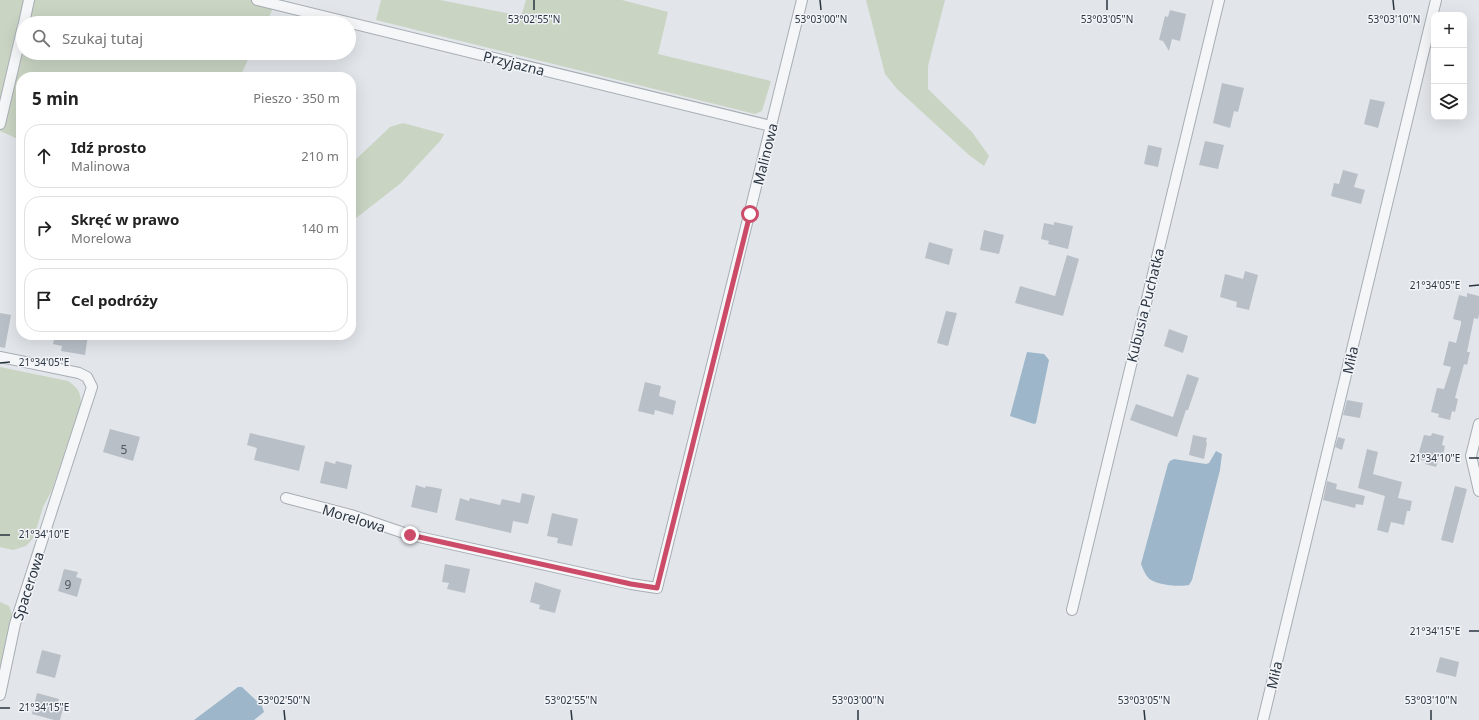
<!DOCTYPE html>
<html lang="pl">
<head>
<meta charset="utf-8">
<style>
  body { margin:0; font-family:"Noto Sans",sans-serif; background:#f6f6f6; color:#222 }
  .controls { position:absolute; right:12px; top:12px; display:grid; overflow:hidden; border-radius:8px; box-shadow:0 4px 16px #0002 }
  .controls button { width:36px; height:36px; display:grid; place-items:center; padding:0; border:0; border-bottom:1px solid #e0e0e0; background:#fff; color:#222; font:20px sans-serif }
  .stop { position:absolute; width:12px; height:12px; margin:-9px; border:3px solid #cb4b68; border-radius:50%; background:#fff }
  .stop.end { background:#cb4b68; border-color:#fff; box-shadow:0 1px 4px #0008 }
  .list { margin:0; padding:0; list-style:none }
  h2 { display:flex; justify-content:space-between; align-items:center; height:52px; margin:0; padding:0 16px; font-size:17px }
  h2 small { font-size:13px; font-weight:400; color:#767676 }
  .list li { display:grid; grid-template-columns:26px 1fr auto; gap:12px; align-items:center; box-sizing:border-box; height:64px; margin:0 8px 8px; padding:0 8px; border:1px solid #e0e0e0; border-radius:16px }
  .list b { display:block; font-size:15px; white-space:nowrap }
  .list p { margin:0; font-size:13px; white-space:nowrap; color:#767676 }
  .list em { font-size:13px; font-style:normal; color:#767676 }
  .icon { flex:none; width:22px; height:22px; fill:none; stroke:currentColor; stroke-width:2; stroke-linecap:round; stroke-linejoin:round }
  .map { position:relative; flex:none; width:1479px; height:720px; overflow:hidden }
  .search { position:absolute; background:#fff; box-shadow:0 4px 16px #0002; left:16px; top:16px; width:340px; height:44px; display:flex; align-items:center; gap:10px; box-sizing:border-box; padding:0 14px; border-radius:22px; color:#767676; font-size:15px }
  .panel { position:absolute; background:#fff; box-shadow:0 4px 16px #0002; left:16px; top:72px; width:340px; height:268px; border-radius:16px }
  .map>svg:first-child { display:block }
</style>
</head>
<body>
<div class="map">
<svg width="1479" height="720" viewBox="0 0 1479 720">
  <rect width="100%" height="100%" fill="#e2e6ea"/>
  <path fill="#c9d4c3" d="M0 0H277L266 23H23V53H251L240 77H21V139H18L0 131Z
    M381 0H440L521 16 526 0H622L668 12 658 54 771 81 762 111 755 114 376 20Z
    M866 0H945L928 66V89L972 132 989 156 984 166 969 155 897 89 885 74Z
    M403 123 444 134 441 140 401 183 351 222V164L390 127Z
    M0 367 68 381C77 387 81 392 81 403L52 490 43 507 34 537 26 546 13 550 0 547Z
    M0 602 9 606 12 614 0 688Z"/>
  <path fill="#9eb6c9" d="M1027 352 1044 354 1049 360 1036 423 1034 424 1010 416Z
    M1216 451 1222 454 1220 470 1192 580 1189 585C1180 587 1159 585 1151 580 1146 577 1143 569 1141 564L1168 464 1170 461 1174 459 1206 464 1209 463Z
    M238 687H242L262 706 264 712 254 720H194Z"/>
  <path fill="#b9bfc7" d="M1170 10 1186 14 1180 41 1172 39 1169 51 1163 41 1159 40 1165 16 1168 17Z
    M1222 83 1244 88 1238 112 1234 111 1230 128 1213 123Z
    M1370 99 1385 102 1378 128 1364 124Z
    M1205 141 1224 145 1218 169 1199 165Z
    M1148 145 1162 148 1158 167 1144 164Z
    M1343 170 1358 174 1354 187 1365 190 1361 204 1331 196 1334 183 1339 184Z
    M1054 222 1073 226 1068 249 1048 244 1049 241 1041 239 1044 223 1054 225Z
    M984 230 1004 235 999 254 980 250Z
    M929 242 953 249 949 265 925 258Z
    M1067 255 1079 259 1063 316 1015 303 1020 286 1055 296Z
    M1245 271 1258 275 1249 310 1236 307 1237 302 1220 297 1225 274 1243 279Z
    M1467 293 1479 296V314L1478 319 1474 318 1467 352H1470L1467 365 1464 364 1455 398 1458 399 1455 412 1452 411 1450 420 1438 417 1439 414 1431 412 1437 388 1444 389 1451 367 1443 365 1449 341 1456 343 1461 324V321L1453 319 1459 295 1467 297Z
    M946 311 957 313 948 346 937 343Z
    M0 313 11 315 5 348 0 347Z
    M1169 329 1188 336 1183 353 1164 346Z
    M55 335H88L85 355 61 351 62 346 53 344Z
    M1187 374 1199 378 1188 410H1186L1177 437 1130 420 1136 404 1173 417Z
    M645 382 661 386 659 396 676 401 673 415 655 410 654 415 638 411Z
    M1347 400 1363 403 1360 418 1343 415Z
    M110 429 140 437 133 461 103 452Z
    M250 433 305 446 299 471 254 460 257 448 247 445Z
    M1432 433 1444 436 1442 445 1445 446 1442 459 1439 458 1436 467 1425 464V461L1417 459 1424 435 1431 436Z
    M1193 435 1207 438 1206 442 1207 443 1204 459 1189 455Z
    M1338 437 1345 439 1342 450 1335 447Z
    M1367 449 1378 452 1373 474 1402 482 1398 498 1412 501 1410 511H1407L1404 525 1391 522 1388 533 1377 530 1385 496 1358 488Z
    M325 461 335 464 336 461 352 465 347 489 320 483Z
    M1327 481 1337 484 1336 489 1365 496 1363 505 1356 504 1355 508 1323 500Z
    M416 485 425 488 426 486 442 489 437 513 411 507Z
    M1455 486 1467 489 1453 543 1441 540Z
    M522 493 535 496 528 524 513 521 511 533 455 520 460 498 469 501 470 498 500 505 502 499 520 503Z
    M552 513 578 519 572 546 557 543 558 538 547 536Z
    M445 564 470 569 465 593 447 589 449 583 442 582Z
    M64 569 78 572 76 577 82 579 77 597 58 591Z
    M535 582 561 590 555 613 539 609 540 605 530 602Z
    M42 650 61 655 55 678 36 673Z
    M1440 657 1459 662 1456 677 1436 672Z
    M37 693 59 699 58 703 64 705 60 720H54L32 714Z"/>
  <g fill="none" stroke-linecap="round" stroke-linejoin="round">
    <defs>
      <path id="street" d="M257 0 771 126
        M24 23 29 0
        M0 124 23 26
        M0 357 79 373 87 377 92 387 15 624 0 695
        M1479 424 1471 456 1479 491
        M286 498 351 515 410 535 631 584 657 588 802 0
        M1072 610 1219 0
        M1263 720 1436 0"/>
    </defs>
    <use href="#street" stroke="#a7adb4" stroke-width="12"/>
    <use href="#street" stroke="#f5f6f8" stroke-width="10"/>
  </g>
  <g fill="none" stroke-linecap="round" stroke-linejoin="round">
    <path stroke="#cb4b68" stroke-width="5" d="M410 535 631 584 657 588 750 214"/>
  </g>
  <path fill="none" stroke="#2a3542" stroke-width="1.5" d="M534 0V10M820 0 821 10M1107 0V10M1393 0 1394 10M1469 286 1479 285M0 363 10 362M1469 458H1479M0 535H10M1469 631H1479M0 708H10M284 710 285 720M571 710 572 720M858 710V720M1144 710 1145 720M1431 710V720"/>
  <g text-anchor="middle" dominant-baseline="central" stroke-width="3" stroke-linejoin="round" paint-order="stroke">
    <g font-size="12" fill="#4e5863">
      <text x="124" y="449">5</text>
      <text x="68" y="584">9</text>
    </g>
    <g font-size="14" fill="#2a3542" stroke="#f2f4f7">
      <text transform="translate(514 63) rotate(14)">Przyjazna</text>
      <text transform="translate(765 154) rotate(-76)">Malinowa</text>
      <text transform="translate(1145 305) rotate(-76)">Kubusia Puchatka</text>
      <text transform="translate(1350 360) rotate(-77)">Miła</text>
      <text transform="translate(354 518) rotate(17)">Morelowa</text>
      <text transform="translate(28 586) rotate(-72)">Spacerowa</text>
      <text transform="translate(1274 675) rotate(-77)">Miła</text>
    </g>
  </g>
  <g font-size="10" text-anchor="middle" fill="#2a3542" stroke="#f2f4f7" stroke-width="3" stroke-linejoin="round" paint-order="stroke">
    <text x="534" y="23">53°02'55"N</text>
    <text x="821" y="23">53°03'00"N</text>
    <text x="1107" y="23">53°03'05"N</text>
    <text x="1394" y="23">53°03'10"N</text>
    <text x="1435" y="289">21°34'05"E</text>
    <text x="44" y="366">21°34'05"E</text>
    <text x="1435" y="462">21°34'10"E</text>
    <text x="44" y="538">21°34'10"E</text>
    <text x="1435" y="635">21°34'15"E</text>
    <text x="284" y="704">53°02'50"N</text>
    <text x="571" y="704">53°02'55"N</text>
    <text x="858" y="704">53°03'00"N</text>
    <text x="1144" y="704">53°03'05"N</text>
    <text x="1431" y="704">53°03'10"N</text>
    <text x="44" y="711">21°34'15"E</text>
  </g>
</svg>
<div class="controls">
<button>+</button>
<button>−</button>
<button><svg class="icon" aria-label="layers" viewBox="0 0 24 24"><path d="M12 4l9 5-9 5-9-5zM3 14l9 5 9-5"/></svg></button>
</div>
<div class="stop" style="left:750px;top:214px"></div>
<div class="stop end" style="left:410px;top:535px"></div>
<div class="search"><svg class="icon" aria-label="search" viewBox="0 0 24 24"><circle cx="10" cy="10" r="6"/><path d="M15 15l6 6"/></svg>Szukaj tutaj</div>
<section class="panel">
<h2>5 min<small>Pieszo · 350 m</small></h2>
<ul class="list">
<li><svg class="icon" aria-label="ahead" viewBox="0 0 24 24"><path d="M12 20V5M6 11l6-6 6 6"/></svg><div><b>Idź prosto</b><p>Malinowa</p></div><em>210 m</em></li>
<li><svg class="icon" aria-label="right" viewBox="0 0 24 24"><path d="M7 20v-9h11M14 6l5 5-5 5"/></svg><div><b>Skręć w prawo</b><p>Morelowa</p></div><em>140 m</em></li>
<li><svg class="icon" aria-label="arrive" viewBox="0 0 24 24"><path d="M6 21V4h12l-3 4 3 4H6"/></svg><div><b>Cel podróży</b></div></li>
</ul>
</section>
</div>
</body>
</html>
